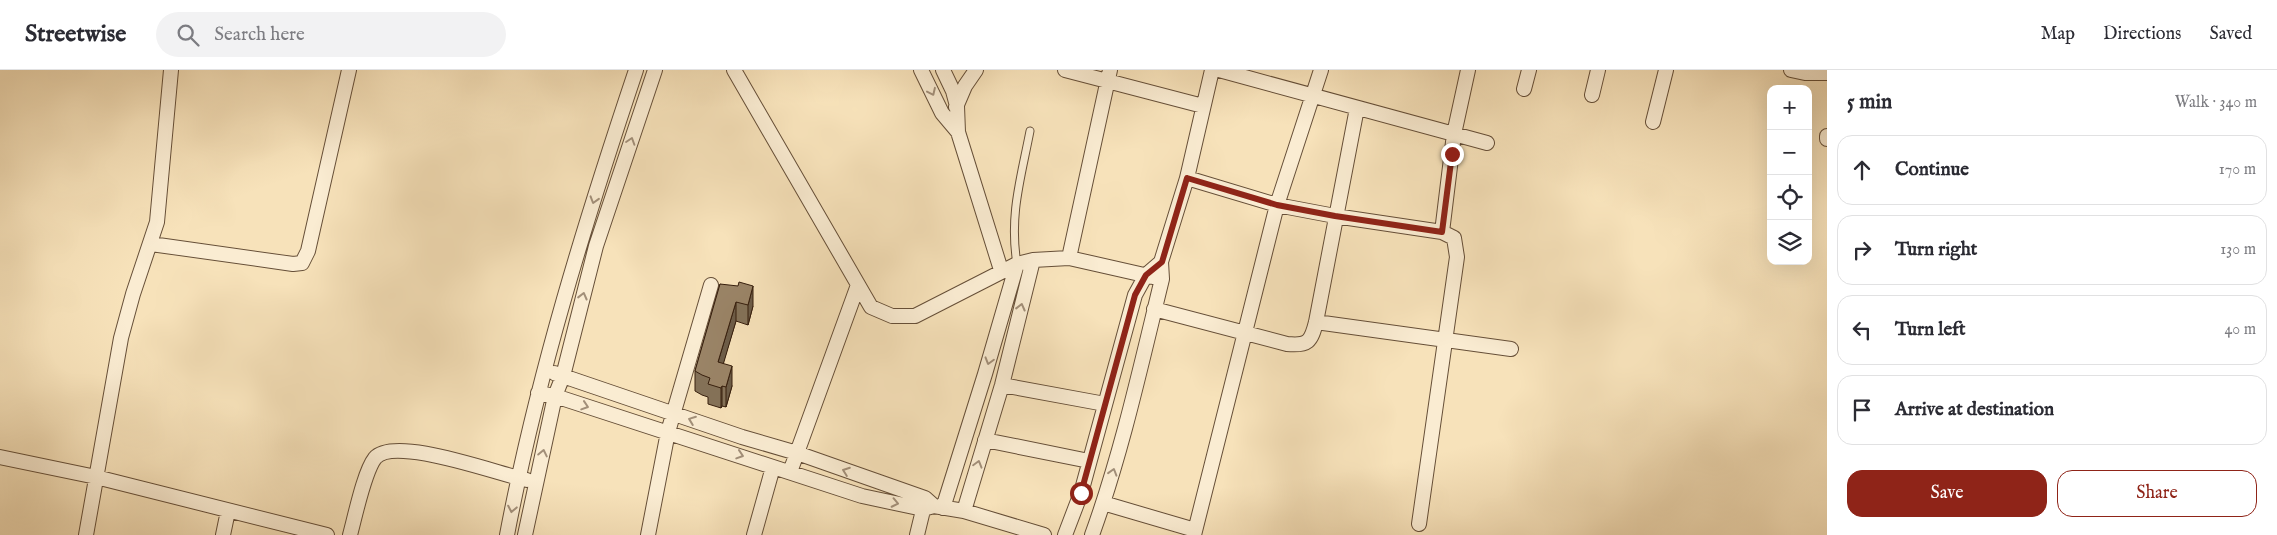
<!DOCTYPE html>
<html lang="en">
<head>
<meta charset="utf-8">
<style>
  body { margin:0; font-family:"IM FELL English",serif; background:#f2f2f3; color:#2b2b33 }
  .controls { position:absolute; right:15px; top:15px; display:grid; overflow:hidden; border-radius:10px; box-shadow:0 5px 20px #0002 }
  .controls button { width:45px; height:45px; display:grid; place-items:center; padding:0; border:0; border-bottom:1px solid #e1e1e2; background:#fff; color:#2b2b33; font:25px sans-serif }
  .stop { position:absolute; width:15px; height:15px; margin:-11px; border:4px solid #8f2418; border-radius:50%; background:#fff }
  .stop.end { background:#8f2418; border-color:#fff; box-shadow:0 1px 5px #0008 }
  .list { margin:0; padding:0; list-style:none }
  h2 { display:flex; justify-content:space-between; align-items:center; height:65px; margin:0; padding:0 20px; font-size:21px }
  h2 small { font-size:16px; font-weight:400; color:#7c7c81 }
  .list li { display:grid; grid-template-columns:32px 1fr auto; gap:15px; align-items:center; box-sizing:border-box; height:70px; margin:0 10px 10px; padding:0 10px; border:1px solid #e1e1e2; border-radius:15px }
  .list b { display:block; font-size:19px; white-space:nowrap }
  .list em { font-size:16px; font-style:normal; color:#7c7c81 }
  .actions { display:flex; gap:10px; padding:15px 20px }
  .actions a { flex:1; padding:11px 0; border:1px solid #8f2418; border-radius:15px; text-align:center; font-size:18px; color:#8f2418 }
  .actions .main { background:#8f2418; color:#fff }
  .icon { flex:none; width:28px; height:28px; fill:none; stroke:currentColor; stroke-width:2; stroke-linecap:round; stroke-linejoin:round }
  .map { position:relative; flex:none; width:1827px; height:465px; overflow:hidden }
  header { display:flex; align-items:center; gap:30px; box-sizing:border-box; height:70px; padding:0 25px; background:#fff; border-bottom:1px solid #e1e1e2 }
  header strong { font-size:24px }
  nav { display:flex; gap:28px; margin-inline-start:auto; font-size:18px }
  .search { width:350px; height:45px; background:#f2f2f3; display:flex; align-items:center; gap:12px; box-sizing:border-box; padding:0 18px; border-radius:28px; color:#7c7c81; font-size:19px }
  main { display:flex }
  aside { flex:1; background:#fff }
  .map>svg:first-child { display:block }
</style>
</head>
<body>
<header>
<strong>Streetwise</strong>
<div class="search"><svg class="icon" aria-label="search" viewBox="0 0 24 24"><circle cx="10" cy="10" r="6"/><path d="M15 15l6 6"/></svg>Search here</div>
<nav><a>Map</a><a>Directions</a><a>Saved</a></nav>
</header>
<main>
<div class="map">
<svg width="1827" height="465" viewBox="0 0 1827 465">
  <rect width="100%" height="100%" fill="#f7e2ba"/>
  <filter id="stains"><feTurbulence type="fractalNoise" baseFrequency=".004" numOctaves="4"/><feColorMatrix values="0 0 0 0 .2 0 0 0 0 .09 0 0 0 0 .02 0 0 0 .5 -.17"/></filter>
  <radialGradient id="worn" r=".72"><stop offset=".6" stop-color="#630" stop-opacity="0"/><stop offset="1" stop-color="#630" stop-opacity=".3"/></radialGradient>
  <g fill="none" stroke-linecap="round" stroke-linejoin="round">
    <defs>
      <path id="service" d="M1017 194C1009 145 1021 108 1030 61"/>
      <path id="minor" d="M734 0 871 237 892 246H915L1017 194 1033 190 1069 188 1110 0
        M921 0 942 43 958 62
        M943 0 953 21 957 36 958 62 1001 200
        M1065 0 1203 36
        M1219 0 1487 73
        M1791 0 1805 3H1827
        M1524 19 1529 0
        M1592 25 1598 0
        M956 37 965 16 976 0
        M1653 52 1666 0
        M1827 66V69
        M1187 108 1277 135 1335 146 1442 162
        M151 174 293 194 302 193 308 181 349 0
        M1069 188 1153 207
        M1154 239 1287 274C1308 276 1311 272 1316 252L1357 38
        M1316 252 1511 279
        M554 303 742 367 797 383 925 428 934 436
        M1002 315 1105 334
        M538 323 555 326 862 426 923 439 934 436 964 441 1044 465
        M985 370 1089 391
        M0 387 96 407 327 465
        M790 402 858 215
        M1103 433 1195 460
        M943 438 985 304 1017 194
        M964 441 1002 315 1033 190
        M1419 454 1457 187 1454 168 1442 162 1454 64 1468 0
        M86 465 121 268 133 224 157 152 171 0
        M223 465 228 441
        M350 465C355 447 364 402 375 388 394 365 498 404 527 410
        M507 465C537 307 585 152 636 0
        M525 465 555 326 563 306 596 176 655 0
        M648 465 668 362 711 215
        M754 465 773 397
        M917 465 925 432
        M1065 465 1081 423 1135 225 1146 205 1161 192
        M1092 465C1122 382 1141 295 1162 209L1161 192 1187 108 1212 0
        M1194 465 1277 135 1321 0"/>
    </defs>
    <use href="#service" stroke="#664f38" stroke-width="9"/>
    <use href="#minor" stroke="#664f38" stroke-width="16"/>
    <use href="#service" stroke="#faecd2" stroke-width="7"/>
    <use href="#minor" stroke="#faecd2" stroke-width="14"/>
  </g>
  <path fill="#847259" stroke="#361e0d" d="M720 214 753 236 748 255 736 251 723 293 732 316 726 337 722 336 721 338 708 334V327L702 325 695 321V301Z"/>
  <path fill="#6c5c48" stroke="#361e0d" d="M753 216V236L748 255V235Z
    M736 232V251L718 312V292Z
    M732 296V316L726 337V317Z
    M722 316V336L721 338V318Z"/>
  <path fill="#9a8467" stroke="#361e0d" d="M739 212 753 216 748 235 736 232 718 292 732 296 726 317 722 316 721 318 708 314 710 308 702 305 695 301 720 214 738 216Z"/>
  <defs><path id="oneway-chevron" d="M-2-3.5L2.5 0L-2 3.5" fill="none" stroke-width="1.6" stroke-linecap="round" stroke-linejoin="round" transform="scale(1.25)"/></defs>
  <g stroke="#a28f79">
    <use href="#oneway-chevron" transform="translate(932 22) rotate(65)"/>
    <use href="#oneway-chevron" transform="translate(631 71) rotate(-72)"/>
    <use href="#oneway-chevron" transform="translate(594 130) rotate(107)"/>
    <use href="#oneway-chevron" transform="translate(583 226) rotate(-76)"/>
    <use href="#oneway-chevron" transform="translate(1021 237) rotate(-76)"/>
    <use href="#oneway-chevron" transform="translate(989 291) rotate(106)"/>
    <use href="#oneway-chevron" transform="translate(585 336) rotate(18)"/>
    <use href="#oneway-chevron" transform="translate(692 350) rotate(-159)"/>
    <use href="#oneway-chevron" transform="translate(543 383) rotate(-78)"/>
    <use href="#oneway-chevron" transform="translate(740 385) rotate(18)"/>
    <use href="#oneway-chevron" transform="translate(978 394) rotate(-74)"/>
    <use href="#oneway-chevron" transform="translate(846 401) rotate(-160)"/>
    <use href="#oneway-chevron" transform="translate(1113 402) rotate(-73)"/>
    <use href="#oneway-chevron" transform="translate(895 433) rotate(12)"/>
    <use href="#oneway-chevron" transform="translate(512 439) rotate(101)"/>
  </g>
  <g fill="none" stroke-linecap="round" stroke-linejoin="round">
    <path stroke="#8f2418" stroke-width="6" d="M1081 423 1135 225 1146 205 1162 192 1187 108 1277 135 1335 146 1442 162 1452 84"/>
  </g>
  <rect width="100%" height="100%" filter="url(#stains)"/>
  <rect width="100%" height="100%" fill="url(#worn)"/>
</svg>
<div class="controls">
<button>+</button>
<button>−</button>
<button><svg class="icon" aria-label="locate" viewBox="0 0 24 24"><circle cx="12" cy="12" r="6"/><path d="M12 2v4M12 18v4M2 12h4M18 12h4"/></svg></button>
<button><svg class="icon" aria-label="layers" viewBox="0 0 24 24"><path d="M12 4l9 5-9 5-9-5zM3 14l9 5 9-5"/></svg></button>
</div>
<div class="stop" style="left:1081px;top:423px"></div>
<div class="stop end" style="left:1452px;top:84px"></div>
</div>
<aside>
<h2>5 min<small>Walk · 340 m</small></h2>
<ul class="list">
<li><svg class="icon" aria-label="ahead" viewBox="0 0 24 24"><path d="M12 20V5M6 11l6-6 6 6"/></svg><div><b>Continue</b></div><em>170 m</em></li>
<li><svg class="icon" aria-label="right" viewBox="0 0 24 24"><path d="M7 20v-9h11M14 6l5 5-5 5"/></svg><div><b>Turn right</b></div><em>130 m</em></li>
<li><svg class="icon" aria-label="left" viewBox="0 0 24 24"><path d="M17 20v-9H6M10 6l-5 5 5 5"/></svg><div><b>Turn left</b></div><em>40 m</em></li>
<li><svg class="icon" aria-label="arrive" viewBox="0 0 24 24"><path d="M6 21V4h12l-3 4 3 4H6"/></svg><div><b>Arrive at destination</b></div></li>
</ul>
<div class="actions"><a class="main">Save</a><a>Share</a></div>
</aside>
</main>
</body>
</html>
